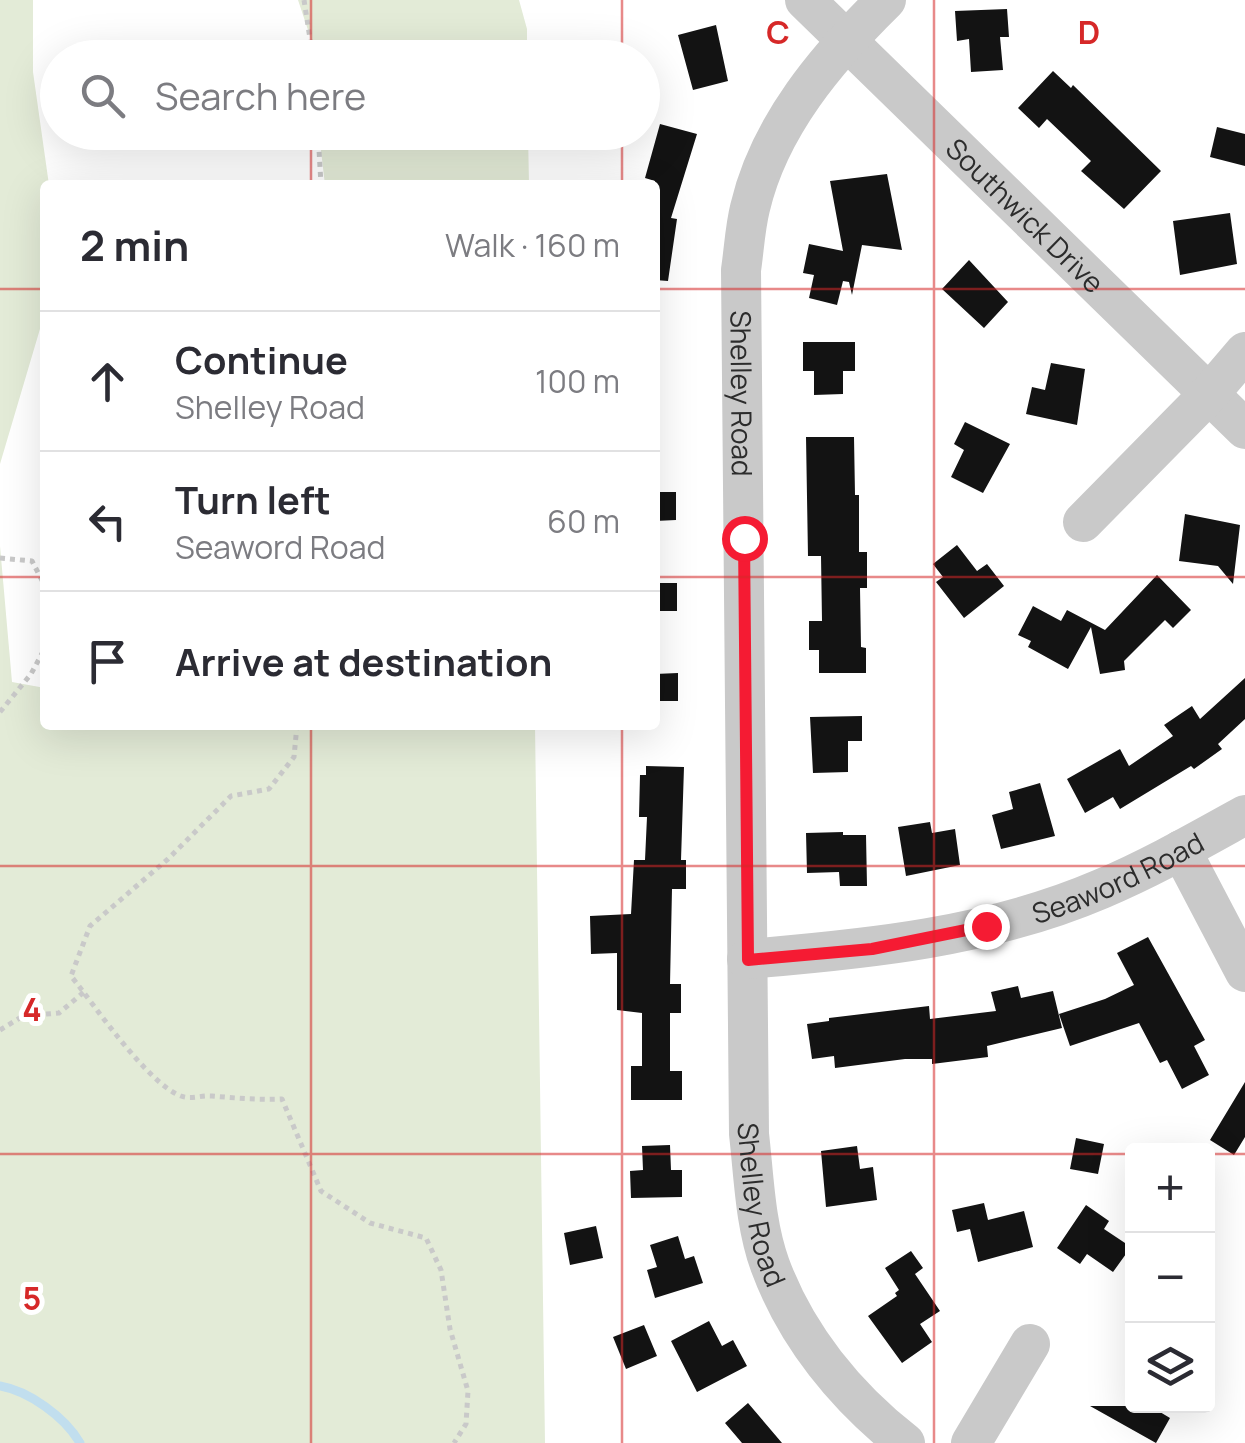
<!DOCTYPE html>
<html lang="en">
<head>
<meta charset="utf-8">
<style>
  body { margin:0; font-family:Manrope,sans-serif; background:#f7f7f7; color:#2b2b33 }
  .controls { position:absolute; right:30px; bottom:30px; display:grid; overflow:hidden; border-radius:10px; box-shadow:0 10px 40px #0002 }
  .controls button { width:90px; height:90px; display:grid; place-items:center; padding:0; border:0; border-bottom:2px solid #e1e1e2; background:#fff; color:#2b2b33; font:50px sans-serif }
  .stop { position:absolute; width:30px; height:30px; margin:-22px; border:8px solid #f51b33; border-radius:50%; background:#fff }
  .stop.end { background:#f51b33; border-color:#fff; box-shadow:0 2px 10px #0008 }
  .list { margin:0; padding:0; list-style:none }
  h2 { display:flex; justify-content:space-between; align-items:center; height:130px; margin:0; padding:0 40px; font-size:42px }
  h2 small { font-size:32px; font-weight:400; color:#7c7c81 }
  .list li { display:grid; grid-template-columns:65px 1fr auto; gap:30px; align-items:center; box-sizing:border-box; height:140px; padding:0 40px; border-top:2px solid #e1e1e2 }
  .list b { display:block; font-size:38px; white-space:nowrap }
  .list p { margin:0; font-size:32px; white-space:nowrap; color:#7c7c81 }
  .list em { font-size:32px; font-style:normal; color:#7c7c81 }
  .icon { flex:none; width:55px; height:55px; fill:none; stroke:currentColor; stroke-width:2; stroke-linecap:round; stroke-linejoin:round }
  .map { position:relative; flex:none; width:1245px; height:1443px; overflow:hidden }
  .search { position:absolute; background:#fff; box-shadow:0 10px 40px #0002; left:40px; top:40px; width:620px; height:110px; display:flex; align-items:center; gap:25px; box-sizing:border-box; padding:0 35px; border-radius:55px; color:#7c7c81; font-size:38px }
  .panel { position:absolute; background:#fff; box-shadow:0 10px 40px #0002; left:40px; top:180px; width:620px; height:550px; border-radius:10px }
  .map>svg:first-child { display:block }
</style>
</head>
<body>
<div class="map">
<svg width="1245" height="1443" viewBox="0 0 1245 1443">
  <rect width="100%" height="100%" fill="#fff"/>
  <path fill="#e3ebd7" d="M0 0H33V72L49 185H45V312L0 464Z
    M298 0H519L527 29V57H312L310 36Z
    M319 133H528L529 185H325Z
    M0 546 12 682 45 688V725H535L545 1443H0Z"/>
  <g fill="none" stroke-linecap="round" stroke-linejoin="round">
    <path stroke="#c1deee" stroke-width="9" d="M0 1386C29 1391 65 1417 80 1443"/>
  </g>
  <path fill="#131313" d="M1007 9 1009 37H1000L1003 70 971 72 969 39 957 41 955 11Z
    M716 25 728 81 693 90 678 35Z
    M1053 71 1071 88 1073 85 1161 171 1124 209 1081 171 1091 161 1047 119 1039 128 1018 108Z
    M660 124 697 134 671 218 677 219 668 281 655 280V181L645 178Z
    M1217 127 1245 134V166L1210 157Z
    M887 174 902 250 862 245 852 295 849 282 843 281 837 305 809 298 814 275 803 273 809 244 843 251 830 181Z
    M1230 213 1237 264 1180 275 1173 221Z
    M969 260 1008 302 984 328 942 289Z
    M803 342H855V371H843V394L814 395V371H803Z
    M1051 363 1085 369 1077 425 1026 414 1032 387 1045 390Z
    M965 422 1010 444 983 493 951 477 964 450 954 444Z
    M806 437H854L855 495H859V552H867V588H860L861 647 866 648V673H819V650H809V621H822L821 556H808Z
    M655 492H676V520L655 521Z
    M1185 514 1240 525 1233 584 1218 566 1179 561Z
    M957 545 977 571 987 564 1004 586 964 618 936 582 943 577 933 564Z
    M1157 575 1191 610 1173 628 1165 620 1124 661 1125 670 1100 674 1091 627 1068 669 1028 647 1031 641 1018 635 1033 606 1061 621 1067 610 1105 630Z
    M655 583H677V611H655Z
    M678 673V701H655V674Z
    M1245 678V719L1218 744 1222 749 1194 769 1191 766 1120 809 1113 797 1085 813 1067 779 1120 749 1129 766 1173 736 1164 725 1192 706 1200 719Z
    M862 716V741H848V772L813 773 810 717Z
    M646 766 684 767 681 860H686V889H672L670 984H681V1013H670V1071H682V1100H631V1066H642V1013L617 1010V953L591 954 590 916 631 914 634 860H645L647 817H639L640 775H646Z
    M1040 783 1055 836 1001 849 992 815 1013 809 1009 792Z
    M930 822 932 833 955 829 960 865 906 876 898 827Z
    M843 832V835H866L867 886H840L839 872 807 873 806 833Z
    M1148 937 1205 1040 1194 1046 1209 1075 1182 1089 1167 1060 1160 1063 1139 1023 1070 1046 1059 1014 1105 999 1134 985 1117 953Z
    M1018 986 1021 998 1053 991 1062 1028 987 1046 988 1057 932 1064V1059H905L835 1068 834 1056 812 1059 807 1024 829 1021V1018L929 1006 930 1019 996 1011 991 992Z
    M1245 1082V1137L1234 1155 1210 1140Z
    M1076 1138 1104 1144 1098 1174 1070 1169Z
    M670 1145 671 1170H682V1197L631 1198 630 1171 643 1170 642 1146Z
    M857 1146 860 1169 873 1167 877 1200 826 1207 821 1151Z
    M984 1203 988 1220 1024 1211 1033 1247 978 1262 970 1229 957 1232 952 1210Z
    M1086 1205 1109 1221 1104 1229 1131 1247 1113 1272 1087 1254 1080 1264 1057 1248Z
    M596 1226 603 1258 570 1265 564 1233Z
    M678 1236 685 1259 694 1256 703 1283 655 1298 647 1270 657 1267 650 1245Z
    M911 1251 923 1268 915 1274 940 1311 920 1324 932 1342 902 1363 868 1316 897 1296 895 1293 899 1290 885 1268Z
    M709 1321 722 1346 733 1340 747 1366 697 1392 671 1341Z
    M644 1325 657 1356 626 1369 613 1337Z
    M748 1403 782 1443H742L725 1423Z
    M1090 1406H1164L1160 1412 1170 1418 1156 1443Z"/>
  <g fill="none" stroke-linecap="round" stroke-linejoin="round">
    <path stroke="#c9c9c9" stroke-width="5" stroke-dasharray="5 5" stroke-linecap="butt" d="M304 0 313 58
      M318 132 321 185
      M0 558 32 561 45 586
      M0 712 31 674 45 648
      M297 725 294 757 269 789 231 796 168 859 90 926 71 976C95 1006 148 1084 181 1096 191 1100 201 1095 212 1096 235 1098 258 1100 282 1099L321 1191 370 1223 426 1238 441 1270 450 1329 468 1391 466 1424 454 1443
      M0 1030 23 1016 59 1013 84 992"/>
    <g stroke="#c9c9c9" stroke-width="40">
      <path id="s1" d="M805 0 1245 429"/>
      <path id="s2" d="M886 0C827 58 769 126 750 208 745 228 744 250 741 270L749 1134C754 1177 755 1224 770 1265 796 1336 846 1397 905 1443"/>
      <path d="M1083 522 1210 393 1245 352"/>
      <path d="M1181 850 1245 972"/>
      <path id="s3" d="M747 959C868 949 989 937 1101 889 1151 868 1198 841 1245 815"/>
      <path d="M971 1443 1030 1344"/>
    </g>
  </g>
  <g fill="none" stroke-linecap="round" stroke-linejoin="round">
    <path stroke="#f51b33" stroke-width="12" d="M744 538 748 960 872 949 986 926"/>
  </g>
  <path fill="none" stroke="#d62828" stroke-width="2.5" stroke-opacity="0.55" d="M311 0V58M622 0V58M934 0V1443M311 132V185M622 132V185M0 289H45M655 289H1245M0 577H45M655 577H1245M311 725V1443M622 725V1443M0 866H1245M0 1154H1132M1208 1154H1245"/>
  <g text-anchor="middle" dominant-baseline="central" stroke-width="10" stroke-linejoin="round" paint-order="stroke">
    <g font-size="28" fill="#2c2c2c" stroke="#fff">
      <text stroke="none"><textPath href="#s1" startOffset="308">Southwick Drive</textPath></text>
      <text stroke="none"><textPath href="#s2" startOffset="438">Shelley Road</textPath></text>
      <text stroke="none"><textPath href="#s3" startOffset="382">Seaword Road</textPath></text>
      <text stroke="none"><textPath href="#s2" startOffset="1250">Shelley Road</textPath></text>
    </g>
  </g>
  <g font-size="32" text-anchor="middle" font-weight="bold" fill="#d62828" stroke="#fff" stroke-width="10" stroke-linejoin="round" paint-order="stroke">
    <text x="778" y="44">C</text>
    <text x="1089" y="44">D</text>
    <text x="32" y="1021">4</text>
    <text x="32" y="1310">5</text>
  </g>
</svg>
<div class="controls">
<button>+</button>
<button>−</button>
<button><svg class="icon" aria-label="layers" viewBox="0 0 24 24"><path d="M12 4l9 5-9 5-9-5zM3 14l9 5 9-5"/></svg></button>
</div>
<div class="stop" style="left:744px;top:538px"></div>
<div class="stop end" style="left:986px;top:926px"></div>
<div class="search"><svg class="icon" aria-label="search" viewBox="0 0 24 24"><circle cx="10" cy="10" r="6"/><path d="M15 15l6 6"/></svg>Search here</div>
<section class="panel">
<h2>2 min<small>Walk · 160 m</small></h2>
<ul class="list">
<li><svg class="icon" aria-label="ahead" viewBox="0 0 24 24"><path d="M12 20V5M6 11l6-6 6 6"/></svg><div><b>Continue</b><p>Shelley Road</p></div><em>100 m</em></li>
<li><svg class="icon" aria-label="left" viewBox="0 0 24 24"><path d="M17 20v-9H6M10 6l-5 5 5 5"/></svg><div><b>Turn left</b><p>Seaword Road</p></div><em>60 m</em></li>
<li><svg class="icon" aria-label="arrive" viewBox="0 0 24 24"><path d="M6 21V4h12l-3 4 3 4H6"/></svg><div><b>Arrive at destination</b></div></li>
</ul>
</section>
</div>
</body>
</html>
